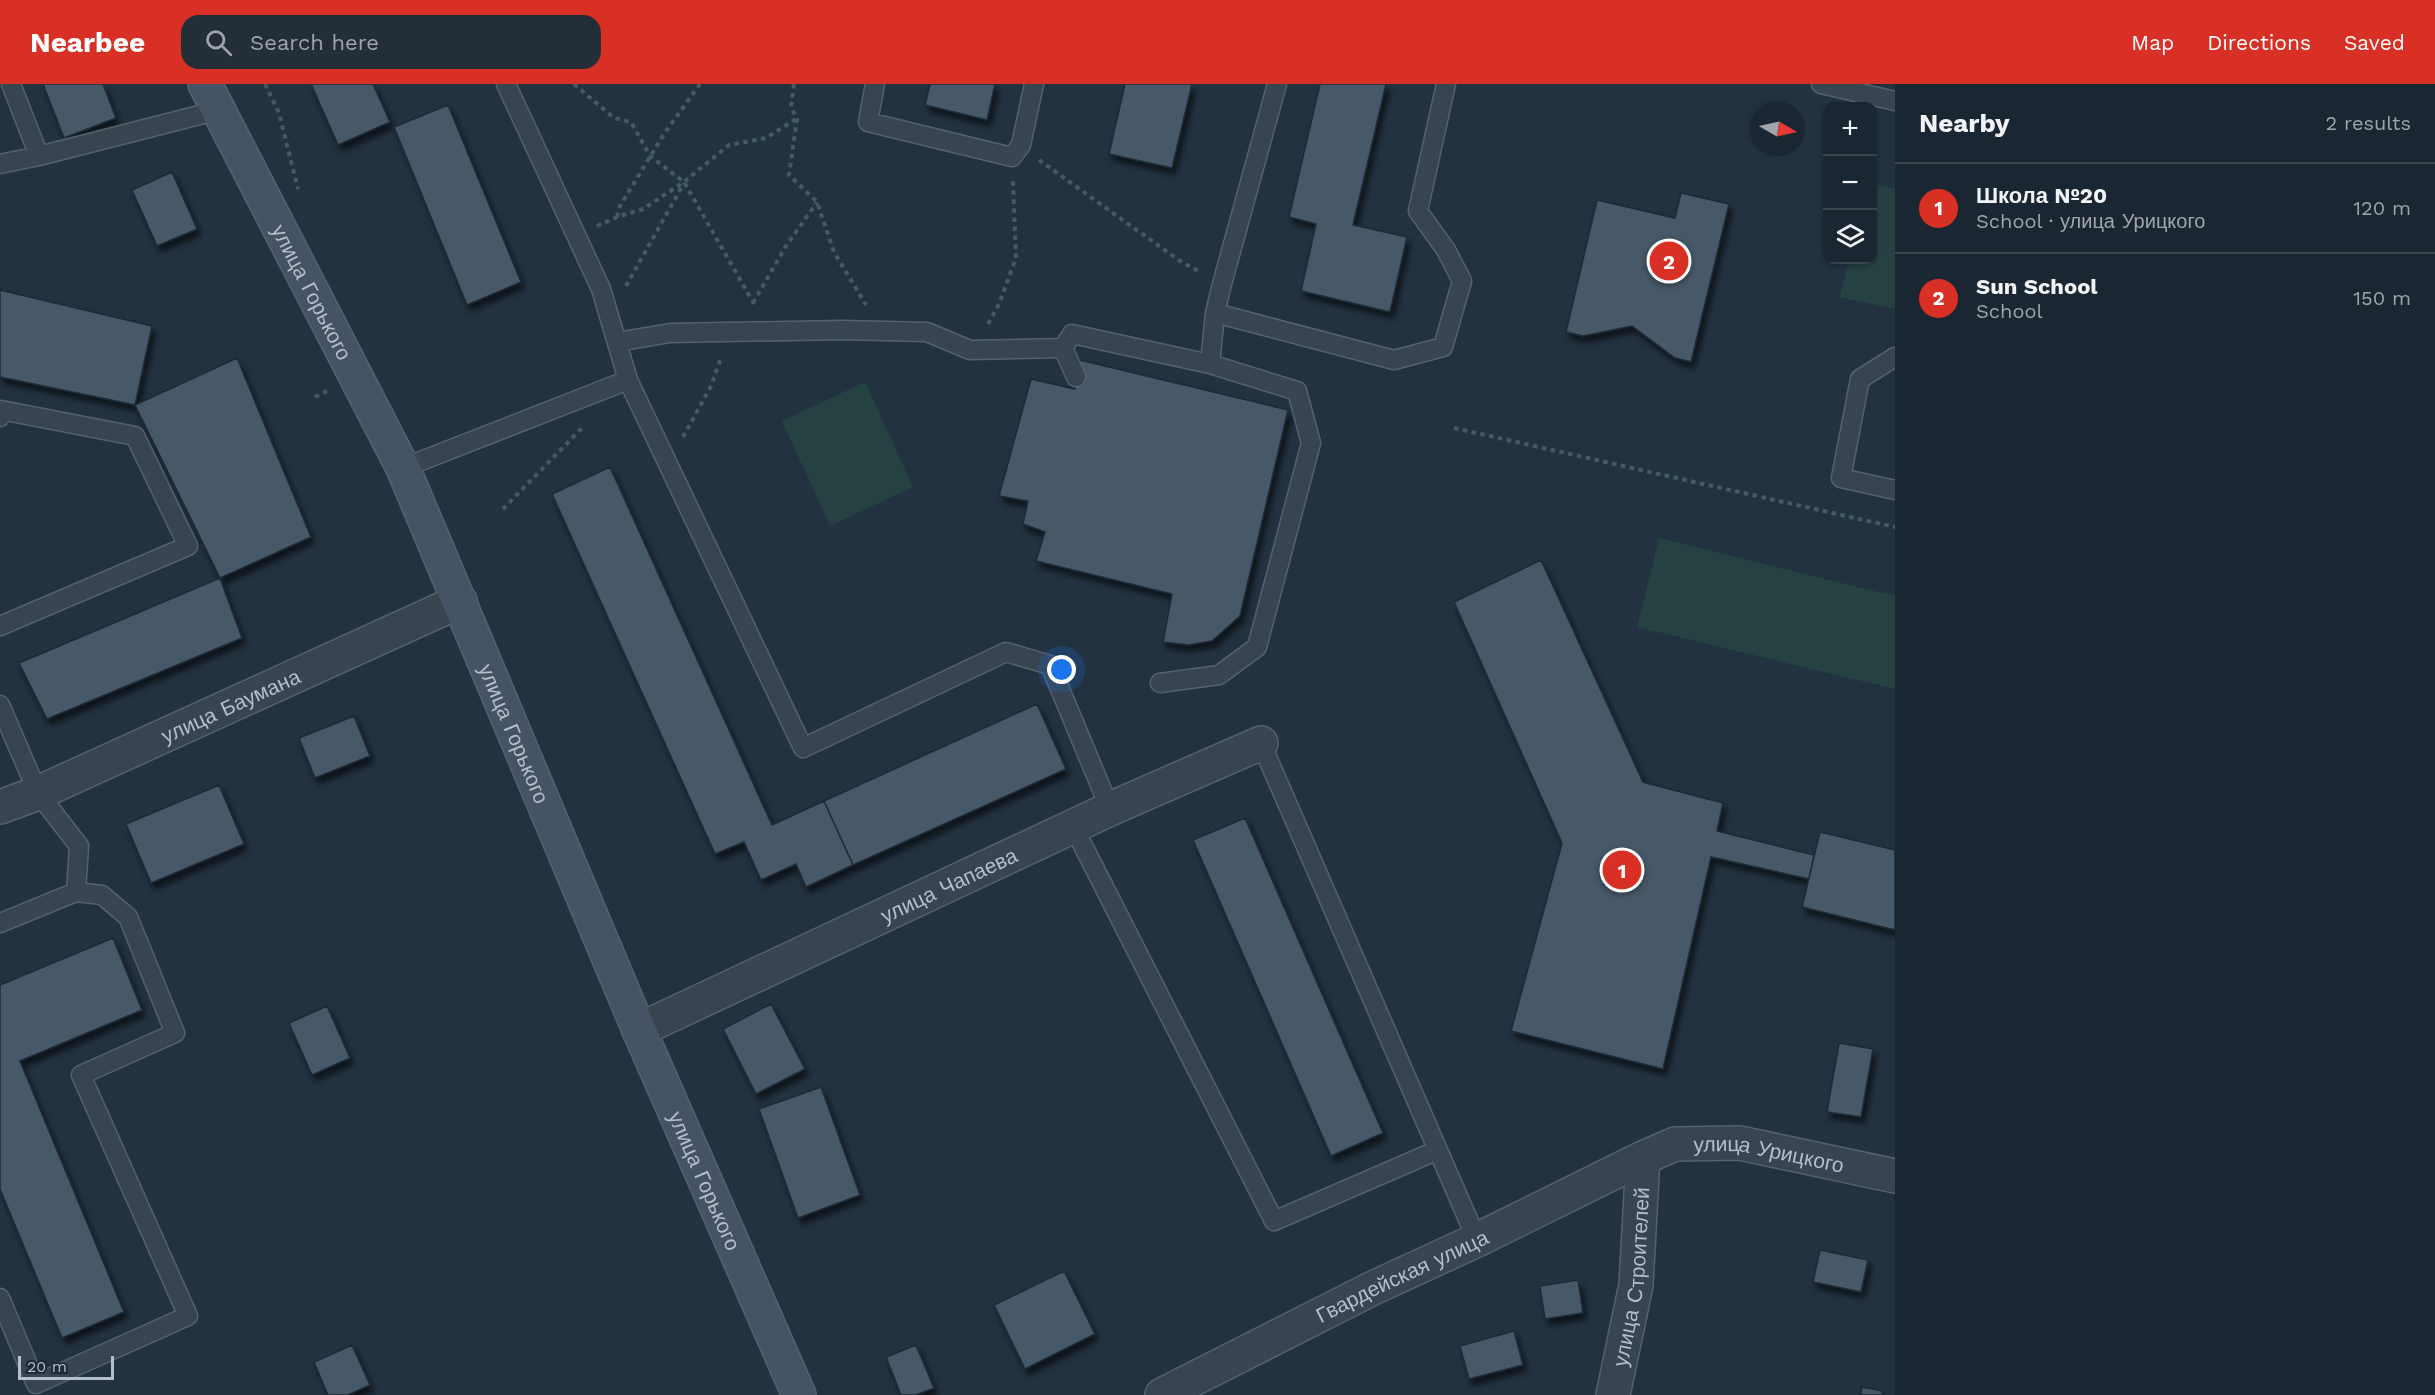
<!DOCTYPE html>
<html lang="en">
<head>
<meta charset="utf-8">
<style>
  body { margin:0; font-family:"Work Sans",sans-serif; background:#232e39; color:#f1f3f6 }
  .controls { position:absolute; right:18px; top:18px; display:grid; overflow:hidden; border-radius:12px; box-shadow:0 2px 4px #0004 }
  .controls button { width:54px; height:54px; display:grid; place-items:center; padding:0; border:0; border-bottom:2px solid #38434d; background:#1a2631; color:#f1f3f6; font:30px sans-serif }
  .compass { position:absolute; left:1751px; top:18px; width:54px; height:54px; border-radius:50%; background:#1a2631; box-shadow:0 2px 4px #0004; rotate:99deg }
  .scale { position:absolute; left:18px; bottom:15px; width:96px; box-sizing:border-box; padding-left:6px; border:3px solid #b4bfcb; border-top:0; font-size:16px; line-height:21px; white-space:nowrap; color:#b4bfcb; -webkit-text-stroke:4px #1c2935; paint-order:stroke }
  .you { position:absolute; left:1062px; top:586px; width:21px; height:21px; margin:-15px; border:4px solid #fff; border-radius:50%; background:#1a73e8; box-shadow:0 0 0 9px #1a73e833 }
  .badge { display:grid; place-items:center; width:39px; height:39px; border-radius:50%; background:#d93025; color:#fff; font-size:20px; font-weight:700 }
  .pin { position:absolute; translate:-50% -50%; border:3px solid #fff; box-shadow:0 2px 6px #0006 }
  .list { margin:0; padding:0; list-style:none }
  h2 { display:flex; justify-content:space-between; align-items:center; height:78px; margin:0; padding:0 24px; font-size:26px }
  h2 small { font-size:20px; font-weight:400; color:#9fa5ab }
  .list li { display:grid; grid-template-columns:39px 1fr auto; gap:18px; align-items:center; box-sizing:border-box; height:90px; padding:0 24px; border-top:2px solid #38434d }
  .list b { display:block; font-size:22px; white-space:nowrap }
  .list p { margin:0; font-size:20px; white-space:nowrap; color:#9fa5ab }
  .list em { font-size:20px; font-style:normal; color:#9fa5ab }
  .icon { flex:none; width:33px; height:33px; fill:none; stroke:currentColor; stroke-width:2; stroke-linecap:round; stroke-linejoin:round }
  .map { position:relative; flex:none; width:1895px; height:1311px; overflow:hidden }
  header { display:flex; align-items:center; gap:36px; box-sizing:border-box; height:84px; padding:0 30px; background:#d93025; color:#fff }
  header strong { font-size:28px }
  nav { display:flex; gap:33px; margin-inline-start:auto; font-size:21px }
  .search { width:420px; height:54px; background:#232e39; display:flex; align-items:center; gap:15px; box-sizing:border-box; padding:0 21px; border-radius:18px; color:#9fa5ab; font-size:22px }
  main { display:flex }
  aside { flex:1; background:#1a2631 }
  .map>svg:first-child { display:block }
</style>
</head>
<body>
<header>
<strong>Nearbee</strong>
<div class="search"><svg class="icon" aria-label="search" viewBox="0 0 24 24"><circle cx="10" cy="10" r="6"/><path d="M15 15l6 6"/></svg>Search here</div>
<nav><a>Map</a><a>Directions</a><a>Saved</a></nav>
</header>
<main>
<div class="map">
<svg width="1895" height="1311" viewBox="0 0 1895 1311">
  <defs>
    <filter id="shadow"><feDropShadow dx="3.5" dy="6" stdDeviation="3" flood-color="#0009"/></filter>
  </defs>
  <rect width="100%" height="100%" fill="#233241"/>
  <path fill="#254142" d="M1873 100 1895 105V225L1840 213 1849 176H1872Z
    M865 298 913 403 830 442 782 337Z
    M1659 454 1895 512V605L1637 543Z"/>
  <path fill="#475867" stroke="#1e2b37" stroke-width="1.5" filter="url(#shadow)" d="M43 0H103L116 34 64 54Z
    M311 0H373L390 38 338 61Z
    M930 0H995L987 36 925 21Z
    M1125 0H1192L1172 84 1109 70Z
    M1320 0H1386L1353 141 1407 153 1390 228 1301 207 1316 140 1289 133Z
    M448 21 521 198 467 221 394 43Z
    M172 88 197 145 157 162 132 106Z
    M1681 109 1729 120 1691 278 1675 274 1632 242 1583 252 1566 248 1597 116 1675 134Z
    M0 206 152 242 135 321 0 293Z
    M237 274 311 453 220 494 135 321Z
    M1080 276 1288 326 1240 532 1212 557 1188 561 1163 558 1172 510 1036 477 1045 448 1023 440 1028 417 999 412 1031 295 1075 305Z
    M610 383 772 741 824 717 853 781 806 803 796 780 761 796 744 758 715 770 552 410Z
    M1541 476 1643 698 1723 719 1717 747 1814 771 1809 795 1711 773 1663 985 1511 947 1562 759 1454 518Z
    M220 494 242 554 47 635 19 579Z
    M1037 620 1066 685 853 781 824 717Z
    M354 632 370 672 315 694 299 654Z
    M219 701 244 760 151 799 126 740Z
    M1245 734 1383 1049 1331 1072 1193 756Z
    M1820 748 1895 766V846L1802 823Z
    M113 854 142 926 20 977 124 1228 62 1254 0 1105V901Z
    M771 920 805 985 756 1010 723 945Z
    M327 922 350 974 312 991 289 939Z
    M1839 959 1873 965 1861 1033 1827 1028Z
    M821 1003 860 1111 798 1134 759 1025Z
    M1820 1166 1868 1176 1861 1208 1813 1198Z
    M1064 1187 1095 1250 1025 1285 994 1221Z
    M1578 1196 1583 1229 1545 1235 1540 1202Z
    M1514 1247 1523 1281 1469 1295 1460 1262Z
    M352 1261 370 1301 348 1311H328L314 1278Z
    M916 1261 934 1304 916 1311H901L886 1273Z
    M1862 1303 1882 1307V1311H1861Z"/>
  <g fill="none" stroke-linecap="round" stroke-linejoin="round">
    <defs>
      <path id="lane" d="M11 0 39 72 219 26
        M875 0 868 38 1012 73 1021 61 1034 0
        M1821 0 1895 17
        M0 80 39 72
        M1215 229 1394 276 1443 263 1462 197 1446 166 1418 127 1446 0
        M617 258 670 249 843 246 927 248 970 266 1063 264
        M1063 264 1072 250 1210 280 1215 229 1222 200 1277 0
        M1063 264 1076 293
        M1895 273 1860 295 1841 394 1895 406
        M628 296 803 664 1006 568 1050 581 1110 725
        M0 333 1 326 135 352 188 462 0 542
        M403 384 628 296 601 205 506 0
        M1160 599 1219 591 1257 563 1311 359 1297 307 1210 280
        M0 621 38 709 79 762 76 808
        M1261 659 1477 1156
        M1073 742 1274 1137 1438 1066
        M0 839 76 808 102 811 128 833 175 949 81 991 188 1232 36 1300 0 1214"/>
      <g id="street">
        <path id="s1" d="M0 723 38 709 460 517"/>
        <path id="s2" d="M639 946 1110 725 1261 659"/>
        <path id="s3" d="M1162 1311 1373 1204 1477 1156 1643 1074 1675 1060 1740 1059 1895 1092"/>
        <path id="s4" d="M1613 1311 1636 1201 1643 1074"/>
      </g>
      <g id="secondary">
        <path id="s5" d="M205 0 403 384 639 946 799 1311"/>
      </g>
    </defs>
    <use href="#lane" stroke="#55626e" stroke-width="21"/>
    <use href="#street" stroke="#55626e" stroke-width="36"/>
    <use href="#secondary" stroke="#55626e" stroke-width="36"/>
    <path stroke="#435d5e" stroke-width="4" stroke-dasharray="4.5 4.5" stroke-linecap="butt" d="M265 0 279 29 298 105
      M574 0 614 34 631 38 650 72 684 98 753 218 758 222
      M794 0 791 23 797 35 789 91 817 118 834 168 866 221
      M1039 76 1180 177 1200 188
      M617 133 620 122 664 50 700 0
      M597 142 617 133 643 125 684 98 729 61 766 54 796 35
      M626 202 684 99
      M753 219 786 162 817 118
      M988 240 999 220 1016 174 1013 97
      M315 313 327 307
      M1454 344 1895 443
      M683 353 711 302 721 274
      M503 425 584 342"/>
    <use href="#lane" stroke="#384450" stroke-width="18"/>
    <use href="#street" stroke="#384450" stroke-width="33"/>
    <use href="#secondary" stroke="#455364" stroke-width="33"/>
  </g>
  <g text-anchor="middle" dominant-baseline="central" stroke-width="5" stroke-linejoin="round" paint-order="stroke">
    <g font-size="21" fill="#b4bfcb" stroke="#1c2935">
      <text stroke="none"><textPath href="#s5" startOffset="234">улица Горького</textPath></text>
      <text stroke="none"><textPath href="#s1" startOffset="252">улица Баумана</textPath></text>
      <text stroke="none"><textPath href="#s5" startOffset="720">улица Горького</textPath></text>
      <text stroke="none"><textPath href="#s2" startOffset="342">улица Чапаева</textPath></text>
      <text stroke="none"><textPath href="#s3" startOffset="666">улица Урицкого</textPath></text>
      <text stroke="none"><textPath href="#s5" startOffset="1206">улица Горького</textPath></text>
      <text stroke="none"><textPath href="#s3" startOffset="268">Гвардейская улица</textPath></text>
      <text stroke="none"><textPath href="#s4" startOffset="120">улица Строителей</textPath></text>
    </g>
  </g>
</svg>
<div class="controls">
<button>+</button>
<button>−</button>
<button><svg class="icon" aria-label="layers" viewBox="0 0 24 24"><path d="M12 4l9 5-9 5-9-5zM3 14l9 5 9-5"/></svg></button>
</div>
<svg class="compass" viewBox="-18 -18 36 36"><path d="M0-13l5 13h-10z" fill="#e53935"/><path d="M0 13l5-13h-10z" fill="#9fa5ab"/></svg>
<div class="scale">20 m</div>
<div class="you"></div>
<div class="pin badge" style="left:1622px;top:786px">1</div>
<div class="pin badge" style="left:1669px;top:177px">2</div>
</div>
<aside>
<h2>Nearby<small>2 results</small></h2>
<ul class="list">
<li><span class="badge">1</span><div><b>Школа №20</b><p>School · улица Урицкого</p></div><em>120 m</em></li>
<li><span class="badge">2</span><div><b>Sun School</b><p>School</p></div><em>150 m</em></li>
</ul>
</aside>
</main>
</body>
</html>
